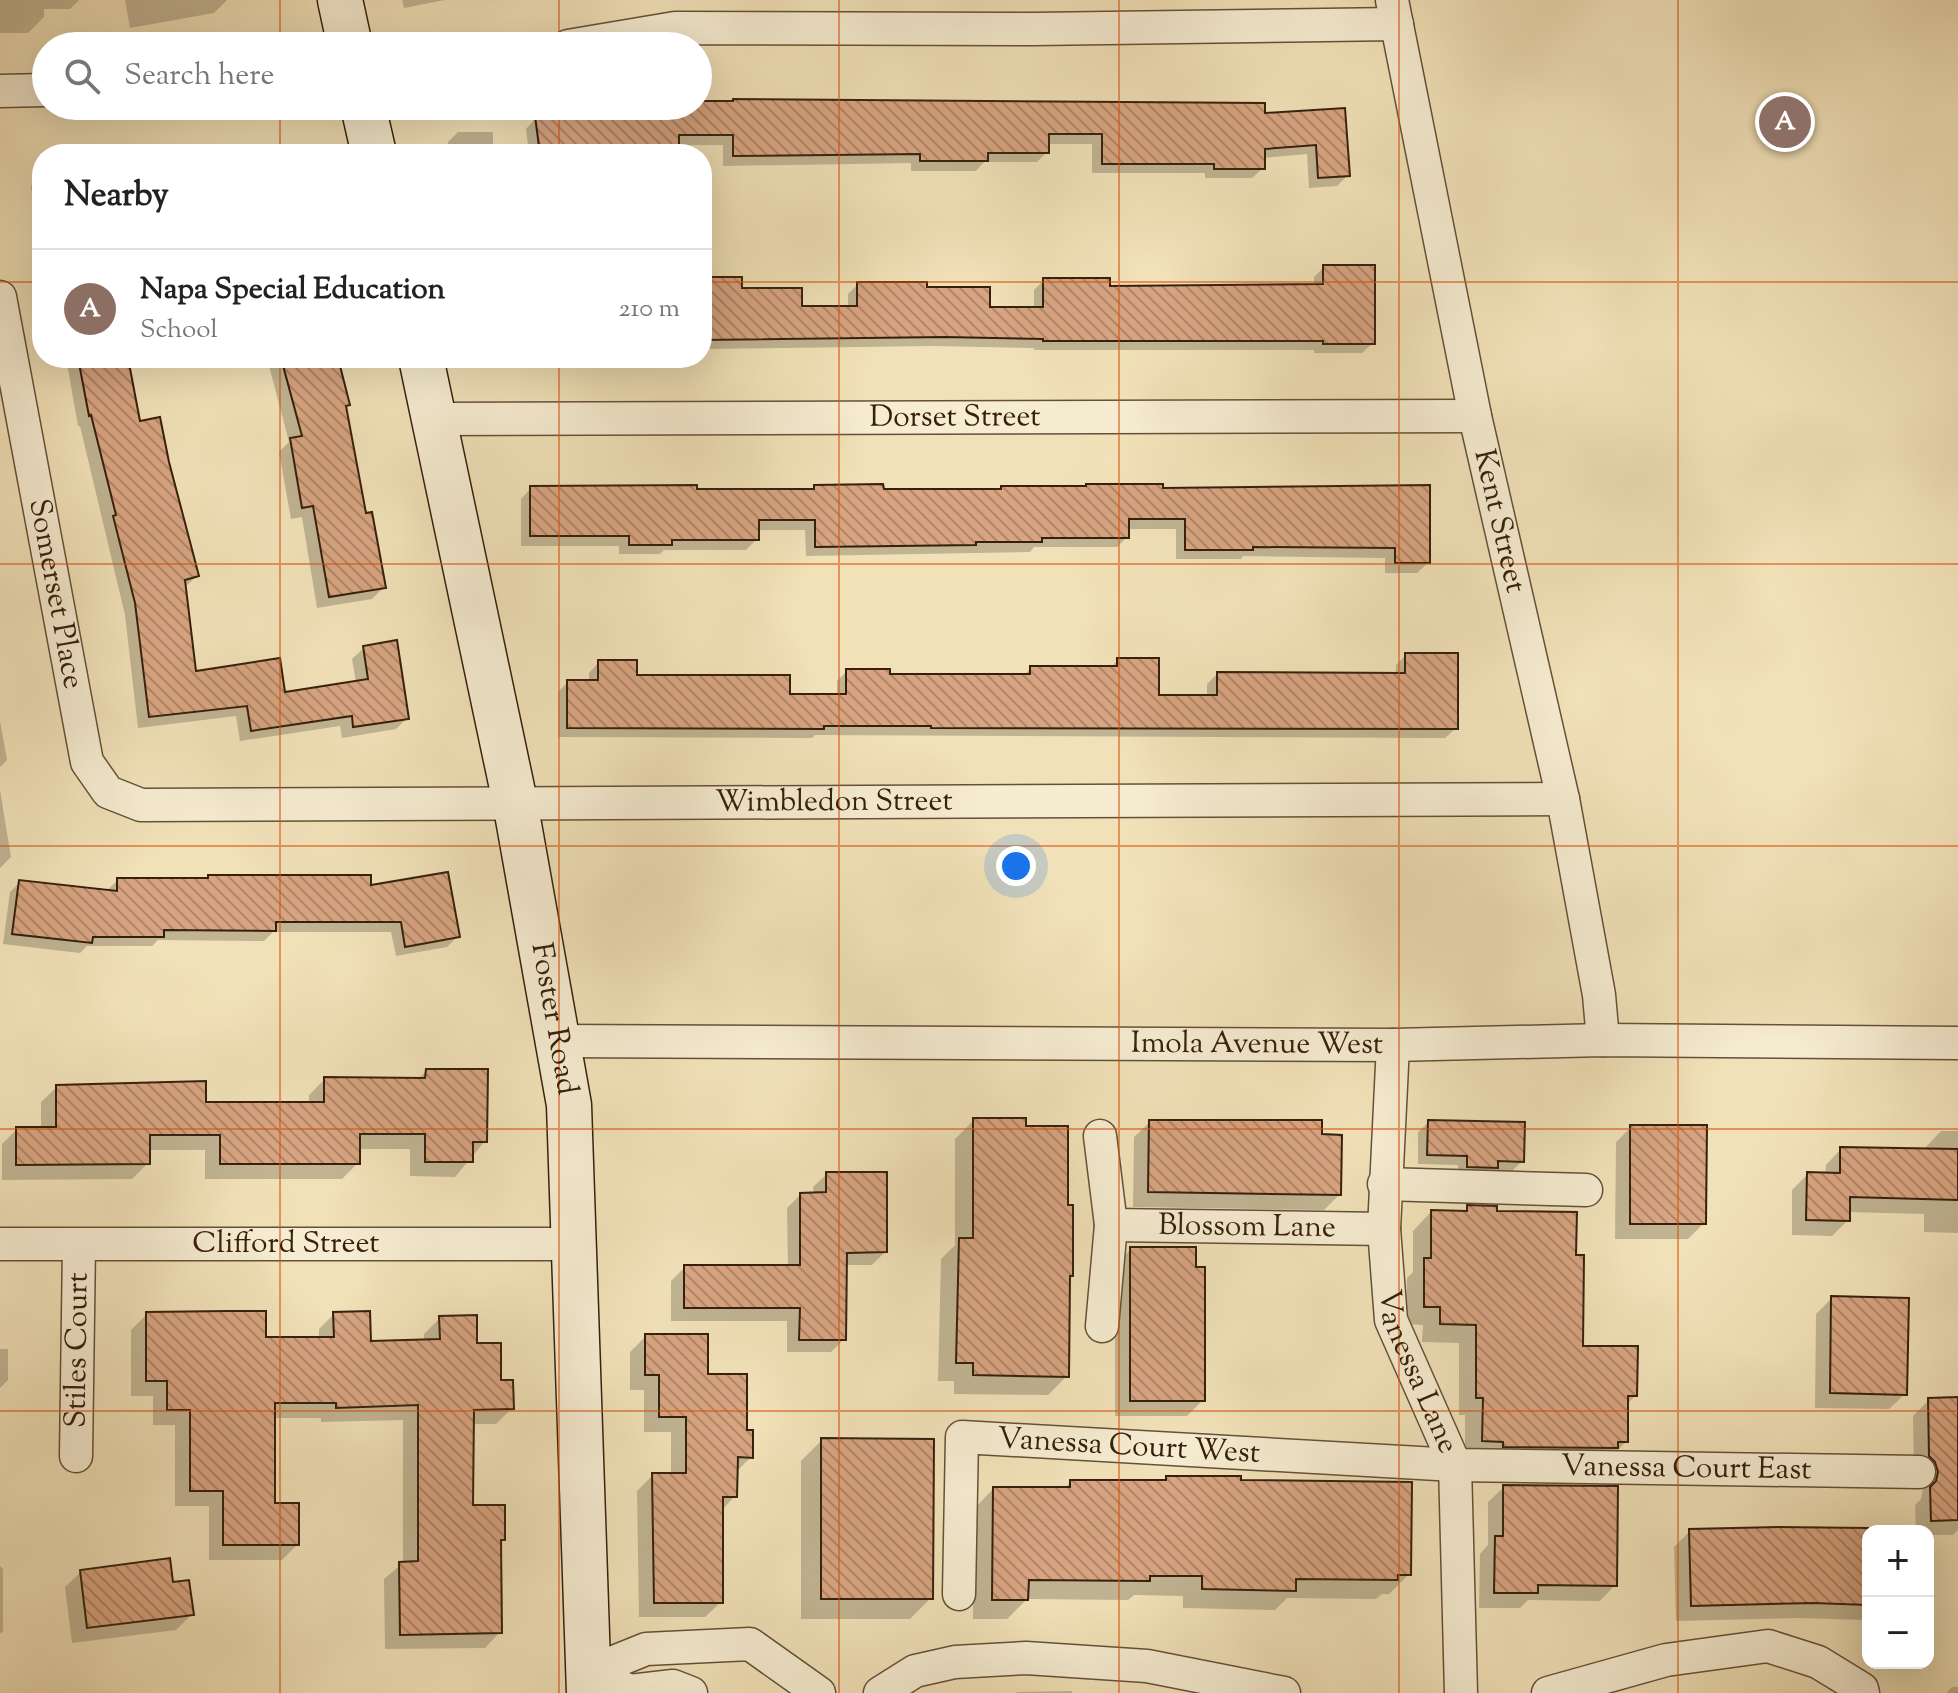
<!DOCTYPE html>
<html lang="en">
<head>
<meta charset="utf-8">
<style>
  body { margin:0; font-family:"Sorts Mill Goudy",serif; background:#f2f2f2; color:#222 }
  .controls { position:absolute; right:24px; bottom:24px; display:grid; overflow:hidden; border-radius:16px; box-shadow:0 8px 32px #0002 }
  .controls button { width:72px; height:72px; display:grid; place-items:center; padding:0; border:0; border-bottom:2px solid #e0e0e0; background:#fff; color:#222; font:40px sans-serif }
  .you { position:absolute; left:1016px; top:866px; width:28px; height:28px; margin:-20px; border:6px solid #fff; border-radius:50%; background:#1a73e8; box-shadow:0 0 0 12px #1a73e833 }
  .badge { display:grid; place-items:center; width:52px; height:52px; border-radius:50%; background:#1a73e8; color:#fff; font-size:26px; font-weight:700 }
  .pin { position:absolute; translate:-50% -50%; border:4px solid #fff; box-shadow:0 2px 8px #0006 }
  .list { margin:0; padding:0; list-style:none }
  h2 { display:flex; justify-content:space-between; align-items:center; height:104px; margin:0; padding:0 32px; font-size:34px }
  h2 small { font-size:26px; font-weight:400; color:#767676 }
  .list li { display:grid; grid-template-columns:52px 1fr auto; gap:24px; align-items:center; box-sizing:border-box; height:120px; padding:0 32px; border-top:2px solid #e0e0e0 }
  .list b { display:block; font-size:30px; white-space:nowrap }
  .list p { margin:0; font-size:26px; white-space:nowrap; color:#767676 }
  .list em { font-size:26px; font-style:normal; color:#767676 }
  .icon { flex:none; width:44px; height:44px; fill:none; stroke:currentColor; stroke-width:2; stroke-linecap:round; stroke-linejoin:round }
  .map { position:relative; flex:none; width:1958px; height:1693px; overflow:hidden }
  .search { position:absolute; background:#fff; box-shadow:0 8px 32px #0002; left:32px; top:32px; width:680px; height:88px; display:flex; align-items:center; gap:20px; box-sizing:border-box; padding:0 28px; border-radius:44px; color:#767676; font-size:30px }
  .panel { position:absolute; background:#fff; box-shadow:0 8px 32px #0002; left:32px; top:144px; width:680px; height:224px; border-radius:32px }
  .map>svg:first-child { display:block }
</style>
</head>
<body>
<div class="map">
<svg width="1958" height="1693" viewBox="0 0 1958 1693">
  <defs>
    <pattern id="building-back-hatch" width="6" height="6" patternUnits="userSpaceOnUse" patternTransform="scale(2)"><rect width="6" height="6" fill="#d8a481"/><path d="M-1 5l2 2M0 0l6 6M5-1l2 2" fill="none" stroke="#b08568"/></pattern>
  </defs>
  <rect width="100%" height="100%" fill="#f1e1b8"/>
  <filter id="stains"><feTurbulence type="fractalNoise" baseFrequency=".0025" numOctaves="4"/><feColorMatrix values="0 0 0 0 .2 0 0 0 0 .09 0 0 0 0 .02 0 0 0 .5 -.17"/></filter>
  <radialGradient id="worn" r=".72"><stop offset=".6" stop-color="#630" stop-opacity="0"/><stop offset="1" stop-color="#630" stop-opacity=".3"/></radialGradient>
  <path fill="#0003" d="M0 0H79L70 9H44V17L28 33H0Z
    M125 0H227L214 13 130 28Z
    M402 0H445L404 8Z
    M698 103 1263 115 1344 110 1348 175 1337 186 1309 188 1307 154 1263 158V168L1252 178H1205V173H1092V144H1047V152L1037 162H984L976 171H911V163L723 166V145H677V154H529L526 129 536 118 615 106H698Z
    M458 132H493V154H447L448 142Z
    M42 175V227L36 228 31 186Z
    M1324 267 1373 343 1362 353H1314V350H1034V348L934 346 702 349V279L800 308H848V294L858 284 925 289 988 309H1034V290L1044 280 1108 288 1314 286V277Z
    M66 358H126L138 424 197 576 184 588 194 673 283 694 356 683 352 659 364 648 407 718 396 729 342 738 340 726 240 741 236 716 138 728 125 615 80 426H78Z
    M267 358H336L348 404 345 408 365 515 384 587 372 599 317 608 302 517 291 519 279 452 289 442Z
    M815 487 882 491 1428 487V563L1417 573H1385V558L1243 556 1241 559H1176V529H1127V537L1117 547H1034L1030 552 806 556 805 530H757V539L746 550H664L660 554H619V546H521V499L531 488 811 491Z
    M1406 655 1456 728 1445 738 815 735 812 738 558 737V692L568 682H589V673L599 662 635 677 788 696H837V681L847 671 888 676H1023L1031 668H1110L1118 660 1157 697H1207V684L1217 674 1396 675V665Z
    M0 721 7 760 0 767Z
    M0 790 11 857 0 868Z
    M118 880 369 888 457 937 447 947 396 956 391 932H273L264 941 158 940 152 946H87L80 953 3 944 10 892 20 882 107 890Z
    M426 1071 485 1141 455 1177 410 1176V1149H358V1163L342 1179H205V1150H148V1163L132 1179 2 1180V1144L17 1129H41V1102L57 1087 204 1104H309V1095L325 1079 417 1080Z
    M974 1120 1024 1128 1066 1207 1071 1275 1068 1278 1067 1376 1048 1395 954 1394V1381H938L941 1259 955 1245V1139Z
    M1150 1122 1339 1195 1324 1210 1133 1207 1134 1137Z
    M1429 1122 1522 1161 1512 1171H1492L1486 1178 1458 1177V1165L1418 1164V1132Z
    M1631 1127 1704 1223 1688 1239H1615L1616 1142Z
    M1941 1131H1958V1233L1924 1232V1214L1848 1212V1220L1832 1236 1792 1235V1190L1808 1174H1825L1826 1165 1841 1149 1926 1150V1147Z
    M827 1174 885 1252 872 1265H845L844 1339 831 1352H787V1321H671V1281L685 1267H788L787 1208 800 1195 814 1194 813 1187Z
    M1468 1208 1495 1213 1574 1257 1581 1348 1635 1396 1626 1405V1442L1608 1460 1465 1459V1415H1459V1343L1422 1342 1423 1325 1406 1324 1407 1278 1413 1272V1231L1431 1212 1463 1213Z
    M1131 1249 1203 1400 1187 1416H1115V1265Z
    M1832 1298 1905 1394 1889 1409 1815 1408 1816 1314Z
    M147 1314 264 1339H319V1329L334 1314 369 1343 424 1341V1334L440 1318 475 1345 500 1382 512 1408 496 1424H472L471 1507 503 1539 499 1544 500 1632 485 1648 385 1649 384 1579 403 1563V1420L321 1422V1418H273V1505L297 1545 282 1560H209V1506H175V1425H153V1396H131V1330Z
    M646 1336 706 1376 745 1432 751 1457 735 1473V1496L721 1511V1602L705 1617H639L637 1491 653 1475H671V1432H644V1390H630V1352Z
    M0 1349H8V1380L0 1388Z
    M1958 1399V1530L1953 1535H1928V1531H1916L1915 1505 1921 1499 1923 1488 1920 1478 1914 1472 1913 1416 1929 1400Z
    M822 1440 931 1598 910 1619H801V1461Z
    M1167 1478 1239 1482 1409 1574 1389 1594H1382L1376 1599 1287 1598 1275 1610 1183 1608V1596L1134 1595 1128 1600 1027 1599 1007 1619H973L974 1509 993 1489H1063L1071 1482H1162Z
    M1504 1487 1615 1585 1600 1601 1528 1600 1520 1608H1479L1480 1554 1488 1545V1502Z
    M1690 1531H1895H1868V1620L1796 1618 1676 1621 1674 1547Z
    M0 1566 3 1569V1631L0 1634Z
    M81 1572 192 1614 176 1630 72 1643 65 1587Z
    M1952 1687H1958V1693H1946Z
    M1072 1691V1693H1016L1017 1692Z"/>
  <path fill="url(#building-back-hatch)" stroke="#36200c" stroke-width="2" d="M733 99 1265 103V113L1345 108 1350 176 1318 178 1316 145 1265 149V169H1214V164H1102V134H1049V153H988V161H920V154L733 156V135H679V154H540L535 116 613 106H698V101H733Z
    M1323 265H1375V344H1323V341H1043V339L945 337 702 340V277H742V288H802V306H857V282H927V287H990V307H1043V278H1110V286L1323 284Z
    M78 358H128L140 421 160 417 169 462 199 576 185 580 196 671 280 658 285 692 368 679 363 646 397 640 409 719 353 727 352 716 251 731 247 706 149 717 135 603 113 516 116 515 91 415 89 416Z
    M281 358H338L350 405 346 406 366 513 372 512 386 588 329 597 313 506 302 508 290 438 302 436Z
    M883 484 884 489H1001V486H1086V484H1163V488L1430 485V563H1395V548L1253 547V550H1185V519H1129V538H1042V542H976V545L815 547V520H759V540H672V545H629V536H530V486L697 485V489H814V485Z
    M1405 653H1458V729L931 728V726H824V729L567 728V680H598V660H637V675H790V694H846V669H890V674H1030V666H1117V658H1159V695H1217V672L1405 673Z
    M448 872 460 937 405 947 401 922H276V931L164 930V937H93L92 943 12 934 19 880 117 891V878H208V875H371V885Z
    M426 1069H488L487 1142H473V1162H425V1134H360V1164H220V1135H150V1164L16 1165V1127H56V1085L206 1081V1102H324V1077L425 1078Z
    M973 1118H1026V1126H1068V1205H1073V1276H1070L1069 1377 973 1375V1363H956L959 1238H973Z
    M1149 1120H1322V1134L1342 1135 1341 1195 1148 1192Z
    M1428 1120 1525 1122 1524 1162 1498 1161V1168L1467 1167V1156L1427 1155Z
    M1630 1125H1707L1706 1224H1630Z
    M1840 1147 1958 1149V1200L1850 1197V1221L1806 1220 1807 1172 1840 1173Z
    M826 1172H887V1252L847 1253 846 1340H799L800 1308H684V1265H800V1193L826 1192Z
    M1467 1205 1497 1206V1211L1577 1212 1576 1255H1584L1583 1346H1638L1637 1396H1628V1442H1618V1448L1503 1447V1442L1482 1441 1483 1398H1476V1325L1440 1324V1307H1424V1258H1431V1210L1467 1211Z
    M1130 1247H1196V1267H1205V1401H1130Z
    M1831 1296 1909 1298 1907 1395 1830 1393Z
    M228 1311H266V1337H334L333 1312 370 1311 371 1341 440 1339 439 1316 477 1315V1343H501V1380H513L514 1409 474 1410 473 1505H505V1540H501L502 1633 400 1635 399 1562 418 1561V1405L336 1408V1403H275V1503H299V1545H223V1491H190V1410H167V1381H146V1312Z
    M645 1334H708V1374H747V1430H753V1458L738 1457 737 1497H723V1603H654L652 1473H686V1417H659V1375H645Z
    M1958 1397V1520L1931 1521 1930 1487 1936 1481 1938 1472 1935 1462 1929 1456 1928 1398Z
    M821 1438 934 1439 933 1599H821Z
    M1166 1476H1241V1480L1412 1482 1411 1575H1398V1580L1296 1579V1591L1202 1589V1576H1150V1581L1029 1580 1028 1600H992L993 1487H1070V1480H1166Z
    M1503 1485 1618 1486 1617 1586 1538 1585V1593H1494L1495 1536H1503Z
    M1779 1527 1868 1528V1605L1813 1603 1691 1606 1689 1529Z
    M170 1558 173 1582 189 1580 194 1615 87 1628 80 1570Z"/>
  <g fill="none" stroke-linecap="round" stroke-linejoin="round">
    <defs>
      <g id="street">
        <path id="s1" d="M1392 0 1475 416 1563 799 1599 995 1603 1040"/>
        <path d="M568 46 675 28 1034 29 1397 24"/>
        <path d="M0 91 46 90"/>
        <path id="s2" d="M0 297 87 762 108 792 141 805 1563 799"/>
        <path id="s3" d="M435 419 1475 416"/>
        <path id="s4" d="M557 1041 1393 1045 1603 1040 1958 1043"/>
        <path id="s5" d="M1393 1045 1384 1229 1391 1320 1455 1465 1461 1693"/>
        <path d="M1100 1136 1111 1225 1102 1326"/>
        <path d="M1384 1184 1586 1190"/>
        <path id="s6" d="M1111 1225 1384 1229"/>
        <path id="s7" d="M0 1244H574"/>
        <path id="s8" d="M76 1456 79 1245"/>
        <path id="s9" d="M959 1594 962 1437 1455 1465 1919 1472"/>
        <path d="M589 1672 646 1649 750 1644 819 1693"/>
        <path d="M589 1672 630 1691 673 1686 691 1693"/>
        <path d="M880 1693 915 1671 955 1662 1026 1658 1147 1666 1284 1693"/>
        <path d="M1548 1693 1666 1660 1768 1646 1818 1662 1862 1689 1863 1693"/>
      </g>
      <g id="secondary">
        <path d="M340 0 350 46"/>
        <path d="M363 106 374 154"/>
        <path id="s10" d="M421 358 515 802 569 1105 589 1693"/>
      </g>
    </defs>
    <use href="#street" stroke="#655037" stroke-width="35"/>
    <use href="#secondary" stroke="#36200c" stroke-width="47"/>
    <use href="#street" stroke="#f6ecd1" stroke-width="32"/>
    <use href="#secondary" stroke="#f6ecd1" stroke-width="44"/>
  </g>
  <path fill="none" stroke="#d6530c" stroke-width="2" stroke-opacity="0.55" d="M280 0V46M559 0V46M839 0V1693M1119 0V1693M1399 0V1693M1678 0V1693M280 106V154M559 106V154M0 282H42M702 282H1958M280 358V1693M559 358V1693M0 564H1958M0 846H1958M0 1129H1958M0 1411H1958"/>
  <g text-anchor="middle" dominant-baseline="central" stroke-width="6" stroke-linejoin="round" paint-order="stroke">
    <g font-size="30" fill="#36200c" stroke="#f6ecd1">
      <text stroke="none"><textPath href="#s3" startOffset="520">Dorset Street</textPath></text>
      <text stroke="none"><textPath href="#s1" startOffset="532">Kent Street</textPath></text>
      <text stroke="none"><textPath href="#s2" startOffset="302">Somerset Place</textPath></text>
      <text stroke="none"><textPath href="#s2" startOffset="1238">Wimbledon Street</textPath></text>
      <text stroke="none"><textPath href="#s10" startOffset="674">Foster Road</textPath></text>
      <text stroke="none"><textPath href="#s4" startOffset="700">Imola Avenue West</textPath></text>
      <text stroke="none"><textPath href="#s6" startOffset="136">Blossom Lane</textPath></text>
      <text stroke="none"><textPath href="#s7" startOffset="286">Clifford Street</textPath></text>
      <text stroke="none"><textPath href="#s8" startOffset="106">Stiles Court</textPath></text>
      <text stroke="none"><textPath href="#s5" startOffset="332">Vanessa Lane</textPath></text>
      <text stroke="none"><textPath href="#s9" startOffset="324">Vanessa Court West</textPath></text>
      <text stroke="none"><textPath href="#s9" startOffset="882">Vanessa Court East</textPath></text>
    </g>
  </g>
  <rect width="100%" height="100%" filter="url(#stains)"/>
  <rect width="100%" height="100%" fill="url(#worn)"/>
</svg>
<div class="controls">
<button>+</button>
<button>−</button>
</div>
<div class="you"></div>
<div class="pin badge" style="left:1785px;top:122px;background:#8d6e63">A</div>
<div class="search"><svg class="icon" aria-label="search" viewBox="0 0 24 24"><circle cx="10" cy="10" r="6"/><path d="M15 15l6 6"/></svg>Search here</div>
<section class="panel">
<h2>Nearby<small></small></h2>
<ul class="list">
<li><span class="badge" style="background:#8d6e63">A</span><div><b>Napa Special Education</b><p>School</p></div><em>210 m</em></li>
</ul>
</section>
</div>
</body>
</html>
